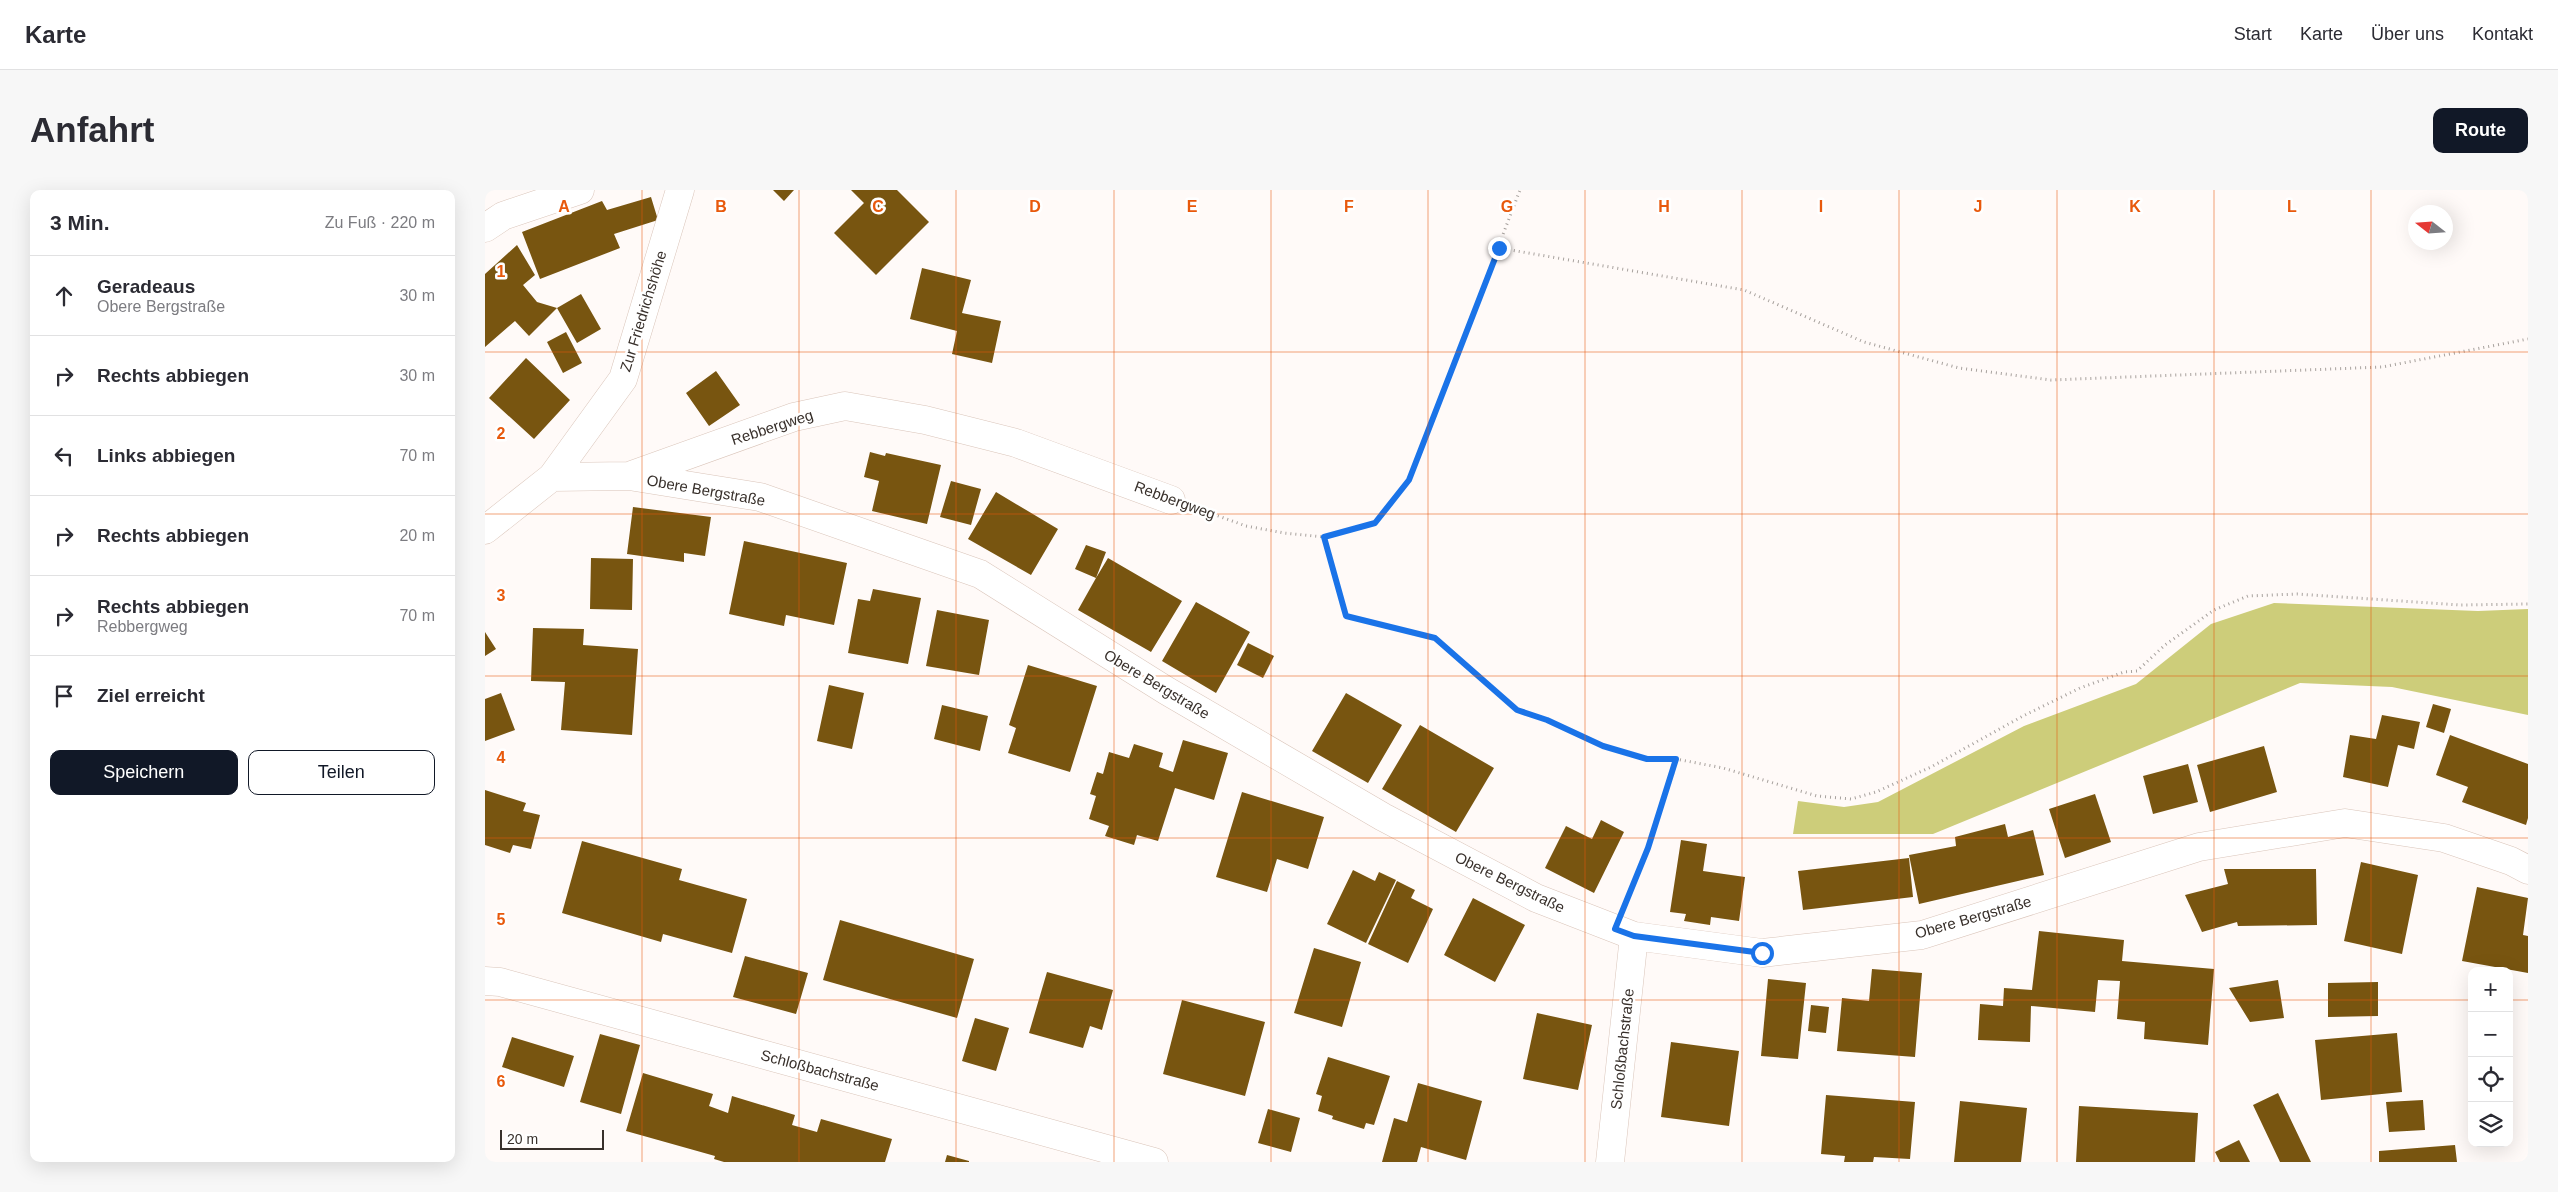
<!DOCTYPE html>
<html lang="de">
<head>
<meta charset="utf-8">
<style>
  body { margin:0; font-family:Helvetica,sans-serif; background:#f7f7f7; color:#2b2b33 }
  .controls { position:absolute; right:15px; bottom:15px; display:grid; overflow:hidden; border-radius:10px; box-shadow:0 5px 20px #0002 }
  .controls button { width:45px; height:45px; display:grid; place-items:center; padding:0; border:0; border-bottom:1px solid #e1e1e2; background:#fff; color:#2b2b33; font:25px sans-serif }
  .compass { position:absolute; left:1923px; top:15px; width:45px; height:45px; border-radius:50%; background:#fff; box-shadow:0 5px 20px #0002; rotate:287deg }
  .scale { position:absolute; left:15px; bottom:12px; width:104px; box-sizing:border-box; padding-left:5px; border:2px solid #38302b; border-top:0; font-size:14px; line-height:18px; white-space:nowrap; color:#38302b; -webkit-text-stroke:4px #fff; paint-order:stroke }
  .stop { position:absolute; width:15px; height:15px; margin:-11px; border:4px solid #1a73e8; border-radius:50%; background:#fff }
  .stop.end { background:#1a73e8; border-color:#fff; box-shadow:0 1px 5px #0008 }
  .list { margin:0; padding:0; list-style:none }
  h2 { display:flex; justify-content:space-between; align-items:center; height:65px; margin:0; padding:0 20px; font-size:21px }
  h2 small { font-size:16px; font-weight:400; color:#7c7c81 }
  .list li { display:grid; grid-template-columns:32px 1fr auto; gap:15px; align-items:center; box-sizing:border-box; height:80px; padding:0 20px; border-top:1px solid #e1e1e2 }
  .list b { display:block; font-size:19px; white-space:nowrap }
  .list p { margin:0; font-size:16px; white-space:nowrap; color:#7c7c81 }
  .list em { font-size:16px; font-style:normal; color:#7c7c81 }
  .actions { display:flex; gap:10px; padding:15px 20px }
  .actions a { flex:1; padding:11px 0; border:1px solid #111827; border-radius:10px; text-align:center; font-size:18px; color:#111827 }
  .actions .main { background:#111827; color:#fff }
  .icon { flex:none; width:28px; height:28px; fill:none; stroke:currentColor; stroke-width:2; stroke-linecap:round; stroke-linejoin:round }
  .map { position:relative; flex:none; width:2043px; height:972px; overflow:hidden; border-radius:10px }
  header { display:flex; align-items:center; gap:30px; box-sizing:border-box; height:70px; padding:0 25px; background:#fff; border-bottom:1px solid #e1e1e2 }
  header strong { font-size:24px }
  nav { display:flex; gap:28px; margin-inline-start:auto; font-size:18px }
  .intro { display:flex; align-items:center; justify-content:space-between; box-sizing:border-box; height:120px; padding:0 30px }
  h1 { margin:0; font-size:35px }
  .button { padding:12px 22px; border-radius:10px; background:#111827; color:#fff; font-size:18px; font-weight:700 }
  main { display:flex; gap:30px; padding:0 30px }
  aside { flex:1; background:#fff; border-radius:10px; box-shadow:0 5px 20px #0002 }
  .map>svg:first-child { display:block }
</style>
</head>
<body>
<header>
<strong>Karte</strong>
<nav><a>Start</a><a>Karte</a><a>Über uns</a><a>Kontakt</a></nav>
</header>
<div class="intro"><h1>Anfahrt</h1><a class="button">Route</a></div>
<main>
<aside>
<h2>3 Min.<small>Zu Fuß · 220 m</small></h2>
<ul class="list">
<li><svg class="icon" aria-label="ahead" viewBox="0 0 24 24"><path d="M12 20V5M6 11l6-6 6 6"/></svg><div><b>Geradeaus</b><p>Obere Bergstraße</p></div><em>30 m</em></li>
<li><svg class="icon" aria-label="right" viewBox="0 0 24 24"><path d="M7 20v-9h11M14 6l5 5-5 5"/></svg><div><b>Rechts abbiegen</b></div><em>30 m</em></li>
<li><svg class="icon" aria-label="left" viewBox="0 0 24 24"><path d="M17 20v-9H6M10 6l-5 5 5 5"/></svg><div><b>Links abbiegen</b></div><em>70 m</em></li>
<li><svg class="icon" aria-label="right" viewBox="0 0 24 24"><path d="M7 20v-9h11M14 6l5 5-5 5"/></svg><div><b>Rechts abbiegen</b></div><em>20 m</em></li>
<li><svg class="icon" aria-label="right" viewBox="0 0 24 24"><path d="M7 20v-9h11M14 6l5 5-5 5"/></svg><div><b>Rechts abbiegen</b><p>Rebbergweg</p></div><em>70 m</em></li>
<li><svg class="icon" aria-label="arrive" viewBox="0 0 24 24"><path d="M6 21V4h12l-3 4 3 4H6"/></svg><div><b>Ziel erreicht</b></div></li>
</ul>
<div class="actions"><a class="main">Speichern</a><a>Teilen</a></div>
</aside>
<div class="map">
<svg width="2043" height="972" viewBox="0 0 2043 972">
  <rect width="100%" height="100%" fill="#fffaf8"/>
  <path fill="#cdcd7a" d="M1789 413 1993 421 2043 419V525L1907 497 1815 493 1448 644H1308L1313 611 1359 617 1393 612 1539 536 1651 494 1726 434Z"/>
  <path fill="#785510" d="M288 0H309L299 11Z
    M366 0H412L444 32 391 85 349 43 379 13Z
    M166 7 173 30 129 44 135 58 55 89 37 42 117 11 122 20Z
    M32 55 50 85 38 95 52 112 72 118 44 146 30 131 0 157V84Z
    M437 78 486 90 477 123 516 131 507 173 467 164 472 141 425 129Z
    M96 104 116 139 92 153 72 118Z
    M81 142 97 173 78 183 62 152Z
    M41 168 85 210 49 249 4 208Z
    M231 181 255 215 224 236 201 203Z
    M385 262 400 266 401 263 456 275 442 334 387 321 394 291 379 287Z
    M466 291 496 299 486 335 455 327Z
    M511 302 573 339 546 385 483 349Z
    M148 317 226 327 220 366 199 363V372L142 364Z
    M259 351 362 373 349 435 301 425 299 436 244 424Z
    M601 355 621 362 611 388 623 368 697 411 666 462 593 420 611 388 590 379Z
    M106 368 148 369 147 420 105 419Z
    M388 399 436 408 423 474 363 463 373 409 385 411Z
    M711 412 765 442 731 503 677 471Z
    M452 420 504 430 494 485 441 476Z
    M48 438 99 439 98 455 153 459 147 545 76 540 80 492 46 491Z
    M0 442 11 459 0 466Z
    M763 453 789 466 778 488 752 475Z
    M543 475 612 496 585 582 523 563 531 538 524 535Z
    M344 495 379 503 367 559 332 551Z
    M16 503 30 540 0 551V509Z
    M861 503 917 535 883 593 827 561Z
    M1948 514 1966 519 1959 543 1941 537Z
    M457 515 503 526 495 561 449 549Z
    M1897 525 1935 532 1929 559 1913 555 1903 597 1858 587 1865 545 1891 549Z
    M935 535 1009 578 971 642 897 599Z
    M1965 545 2043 574V628L2041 635 1977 612 1983 597 1951 585Z
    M698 550 743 563 729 610 690 598 673 651 652 645 649 655 620 646 624 636 604 629 611 606 605 604 612 582 618 584 624 562 644 568 649 554 678 563 674 577 688 582Z
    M1779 556 1792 602 1725 622 1712 575Z
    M1703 574 1713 612 1668 624 1658 586Z
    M0 600 41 613 38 621 55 625 46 659 28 655 25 663 0 655Z
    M757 602 839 627 823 679 792 669 782 702 731 687Z
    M1610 604 1626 652 1580 668 1564 619Z
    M1116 630 1139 642 1109 703 1060 678 1081 636 1107 649Z
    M1520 634 1523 647 1548 640 1559 685 1434 714 1424 665 1471 656 1470 647Z
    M1196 650 1222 654 1218 681 1260 687 1254 731 1226 727 1225 735 1199 731 1201 724 1185 722Z
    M97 651 197 679 194 690 262 709 247 763 178 744 176 752 77 723Z
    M1424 668 1428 707 1318 720 1313 681Z
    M1876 672 1933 685 1917 764 1859 751Z
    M1739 679H1831L1832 735 1753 736 1752 732 1717 742 1700 705 1743 694Z
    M868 680 890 691 894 682 911 690 881 753 842 734Z
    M912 691 930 700 926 708 948 719 923 773 883 754Z
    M1992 697 2043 708 2038 745 2043 746V783L1977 771Z
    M988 708 1040 735 1010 792 959 765Z
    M355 730 489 769 472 828 338 790Z
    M1554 741 1639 750 1637 771 1729 779 1723 855 1659 849 1660 832 1632 829 1635 791 1613 790 1610 822 1546 816 1545 852 1493 850 1495 814 1518 816 1519 798 1547 800Z
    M829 758 876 772 857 837 809 823Z
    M260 766 323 783 311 824 248 807Z
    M1387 779 1437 783 1430 867 1352 861 1357 808 1384 811Z
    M562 782 628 800 617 840 605 836 598 858 544 843Z
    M1283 789 1321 793 1313 869 1276 866Z
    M1793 790 1799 828 1765 832 1744 798Z
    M1893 792V826L1843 827V793Z
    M697 810 780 832 760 906 678 884Z
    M1326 815 1344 817 1341 843 1323 841Z
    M1052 823 1107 835 1093 900 1038 889Z
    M490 828 524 838 511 881 477 871Z
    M1912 843 1917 902 1836 910 1830 850Z
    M115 844 155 855 136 924 95 912Z
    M27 847 89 866 79 897 17 877Z
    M1186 852 1254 861 1244 936 1176 927Z
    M843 867 905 886 889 935 881 933 879 939 847 929 848 926 833 921 837 906 831 904Z
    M158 883 228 904 224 916 243 923 247 906 310 925 307 935 332 942 336 929 407 949 400 972H239L229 969 230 966 141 941Z
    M933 893 997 911 981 970 936 957 932 972H897L909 928 922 932Z
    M1793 903 1826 972H1795L1768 915Z
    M1341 905 1430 912 1425 969 1389 967 1388 972H1359L1360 966 1336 964Z
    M1938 910 1940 940 1904 942 1901 912Z
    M1475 911 1542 918 1536 972H1469Z
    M1594 916 1713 923 1710 972H1591Z
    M783 919 815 928 806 962 773 953Z
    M1754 950 1765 972H1735L1730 962Z
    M1970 955 1972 972H1894V961Z
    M462 965 484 971V972H460Z"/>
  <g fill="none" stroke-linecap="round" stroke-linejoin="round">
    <defs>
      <path id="street" d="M0 38 18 26 95 0
        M147 285 309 227 360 216 440 230 531 253 686 310
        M67 287 144 286 275 307 495 384 682 501 898 627 1051 708 1149 746 1277 763 1437 745 1714 657 1860 633 1959 648 2026 671 2043 680
        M0 340 67 287 138 189 195 0
        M0 791 15 792 669 972
        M1125 972 1149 746"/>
    </defs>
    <use href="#street" stroke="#dac5ba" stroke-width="29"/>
    <path stroke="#a7a19d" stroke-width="3" stroke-dasharray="1 4" stroke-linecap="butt" d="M1014 58 1259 100 1379 152 1474 178 1566 190 1897 177 2043 149
      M714 319 761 336 799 343 839 347 890 333 924 290 1035 0
      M839 347 861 426 950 448 1032 520 1062 530 1119 556 1162 569H1191L1238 578 1332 606 1366 609 1391 602 1446 577 1538 526 1595 498 1639 482 1652 481 1680 455 1729 420 1763 406 1812 404 1975 415 2043 414
      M1142 711 1163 658 1189 580 1191 569"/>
    <use href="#street" stroke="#fff" stroke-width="28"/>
  </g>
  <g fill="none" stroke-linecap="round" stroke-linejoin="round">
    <path stroke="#1a73e8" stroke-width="6" d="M1014 58 924 290 890 333 839 347 861 426 950 448 1032 520 1062 530 1118 556 1162 569H1191L1163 658 1130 739 1149 746 1277 763"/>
  </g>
  <path fill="none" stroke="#e8590c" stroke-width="1" stroke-opacity="0.55" d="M157 0V972M314 0V972M471 0V972M629 0V972M786 0V972M943 0V972M1100 0V972M1257 0V972M1414 0V972M1572 0V972M1729 0V972M1886 0V972M0 162H2043M0 324H2043M0 486H2043M0 648H2043M0 810H1987M2024 810H2043"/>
  <g text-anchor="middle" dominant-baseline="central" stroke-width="5" stroke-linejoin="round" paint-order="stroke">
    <g font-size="15" fill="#38302b" stroke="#fff">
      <text transform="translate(158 121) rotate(-73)">Zur Friedrichshöhe</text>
      <text transform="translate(287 237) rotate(-18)">Rebbergweg</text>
      <text transform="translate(221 300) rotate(10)">Obere Bergstraße</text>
      <text transform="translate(690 310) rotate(20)">Rebbergweg</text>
      <text transform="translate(672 494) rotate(31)">Obere Bergstraße</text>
      <text transform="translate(1025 692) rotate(26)">Obere Bergstraße</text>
      <text transform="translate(1488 727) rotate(-16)">Obere Bergstraße</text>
      <text transform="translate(1137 859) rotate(-84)">Schloßbachstraße</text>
      <text transform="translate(335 880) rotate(15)">Schloßbachstraße</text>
    </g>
  </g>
  <g font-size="16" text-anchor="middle" font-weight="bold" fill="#e8590c" stroke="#fff" stroke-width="5" stroke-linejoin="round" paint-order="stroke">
    <text x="79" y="22">A</text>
    <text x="236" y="22">B</text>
    <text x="393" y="22">C</text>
    <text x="550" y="22">D</text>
    <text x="707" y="22">E</text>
    <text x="864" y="22">F</text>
    <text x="1022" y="22">G</text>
    <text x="1179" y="22">H</text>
    <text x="1336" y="22">I</text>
    <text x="1493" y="22">J</text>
    <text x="1650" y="22">K</text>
    <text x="1807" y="22">L</text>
    <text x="16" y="87">1</text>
    <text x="16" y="249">2</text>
    <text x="16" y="411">3</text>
    <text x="16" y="573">4</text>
    <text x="16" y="735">5</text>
    <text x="16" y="897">6</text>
  </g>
</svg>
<div class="controls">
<button>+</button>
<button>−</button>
<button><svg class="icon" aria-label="locate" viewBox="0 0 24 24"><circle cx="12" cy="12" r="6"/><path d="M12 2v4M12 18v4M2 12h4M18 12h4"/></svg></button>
<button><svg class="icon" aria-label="layers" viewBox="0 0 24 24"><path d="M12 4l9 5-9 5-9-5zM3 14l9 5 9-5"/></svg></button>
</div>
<svg class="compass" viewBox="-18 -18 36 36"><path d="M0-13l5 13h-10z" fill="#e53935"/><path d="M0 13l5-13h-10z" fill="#7c7c81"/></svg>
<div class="scale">20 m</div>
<div class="stop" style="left:1277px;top:763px"></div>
<div class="stop end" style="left:1014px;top:58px"></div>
</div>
</main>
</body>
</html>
